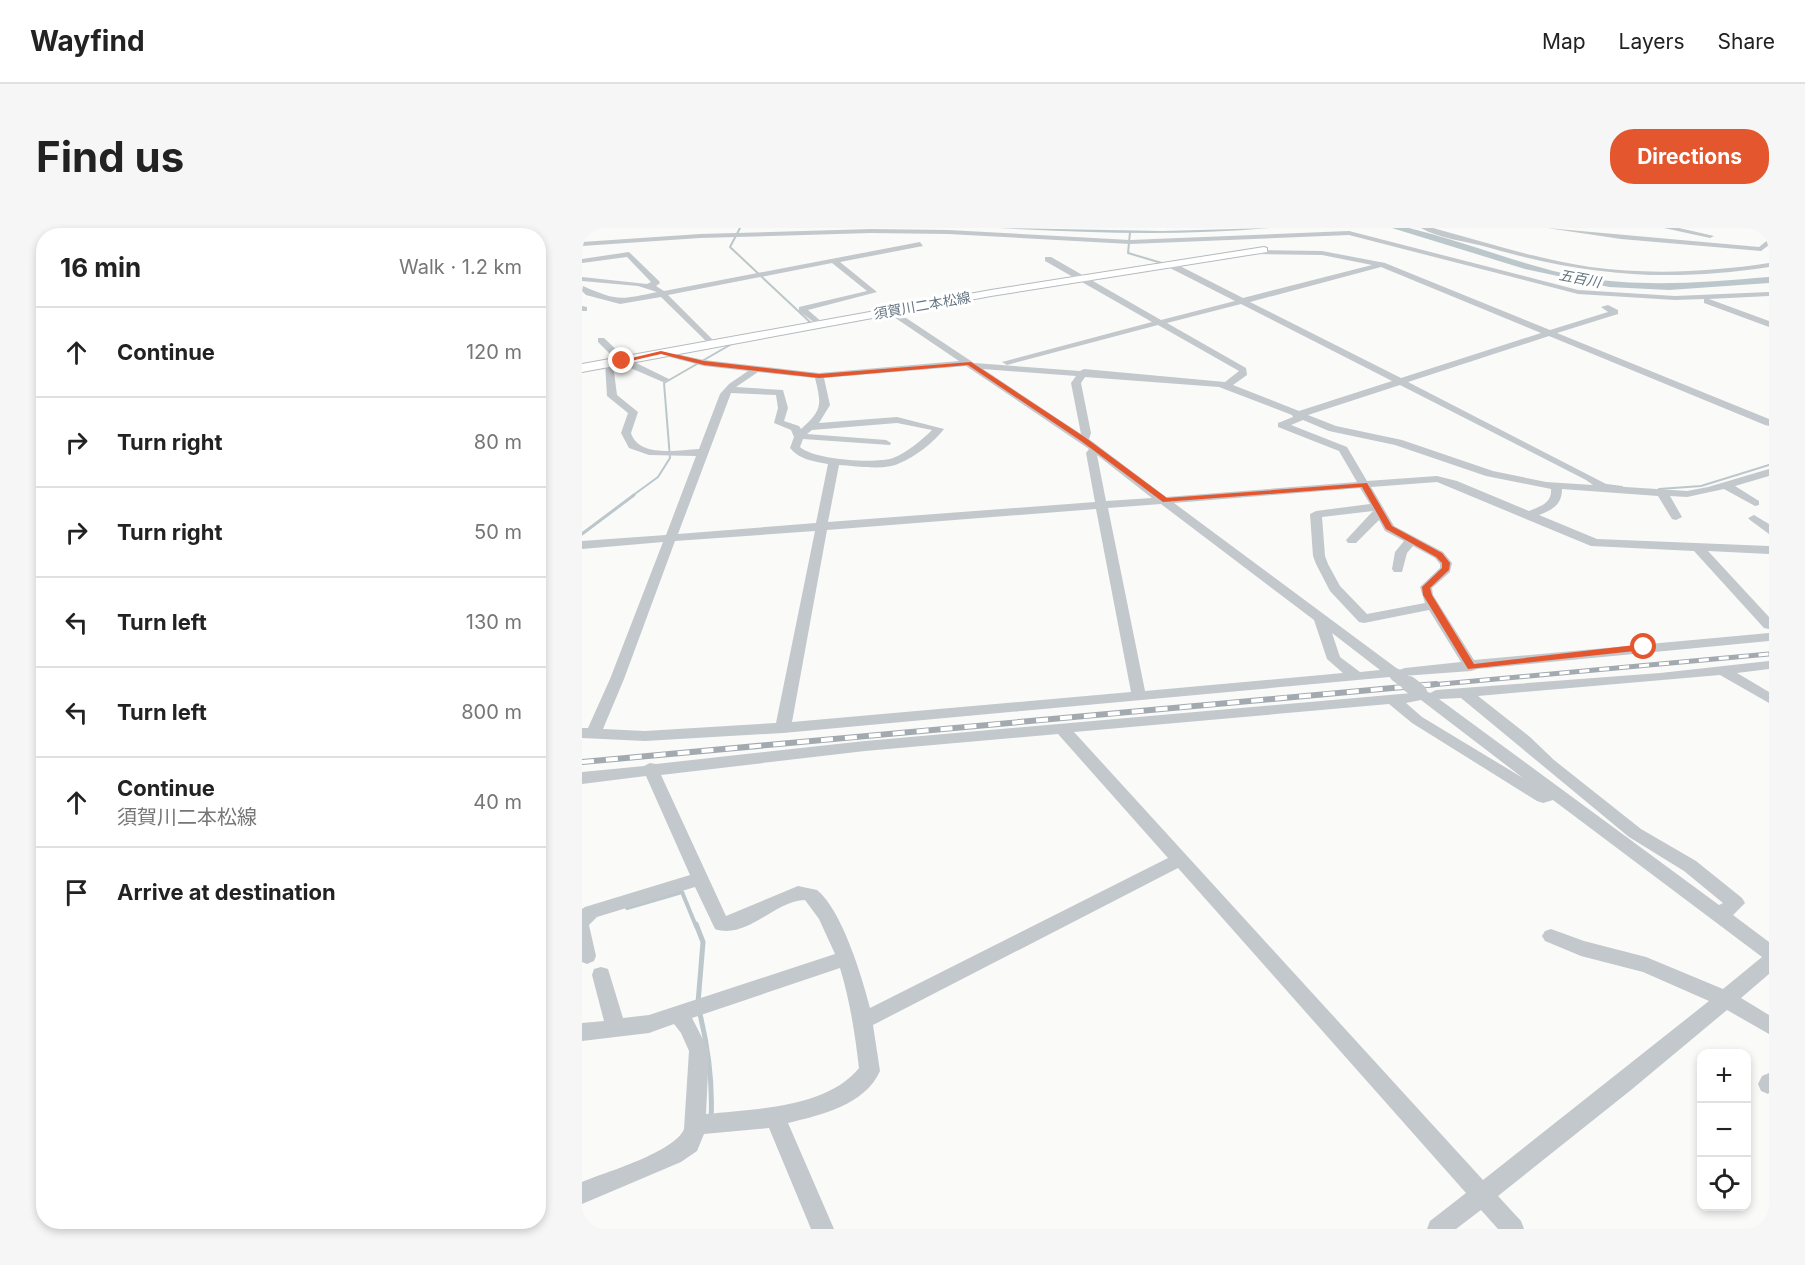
<!DOCTYPE html>
<html lang="en">
<head>
<meta charset="utf-8">
<style>
  body { margin:0; font-family:Inter,"Noto Sans JP",sans-serif; background:#f6f6f6; color:#222 }
  .controls { position:absolute; right:18px; bottom:18px; display:grid; overflow:hidden; border-radius:12px; box-shadow:0 3px 9px #0003 }
  .controls button { width:54px; height:54px; display:grid; place-items:center; padding:0; border:0; border-bottom:2px solid #e0e0e0; background:#fff; color:#222; font:30px sans-serif }
  .stop { position:absolute; width:18px; height:18px; margin:-14px; border:4px solid #e4572e; border-radius:50%; background:#fff }
  .stop.end { background:#e4572e; border-color:#fff; box-shadow:0 2px 6px #0008 }
  .list { margin:0; padding:0; list-style:none }
  h2 { display:flex; justify-content:space-between; align-items:center; height:78px; margin:0; padding:0 24px; font-size:26px }
  h2 small { font-size:20px; font-weight:400; color:#767676 }
  .list li { display:grid; grid-template-columns:39px 1fr auto; gap:18px; align-items:center; box-sizing:border-box; height:90px; padding:0 24px; border-top:2px solid #e0e0e0 }
  .list b { display:block; font-size:22px; white-space:nowrap }
  .list p { margin:0; font-size:20px; white-space:nowrap; color:#767676 }
  .list em { font-size:20px; font-style:normal; color:#767676 }
  .icon { flex:none; width:33px; height:33px; fill:none; stroke:currentColor; stroke-width:2; stroke-linecap:round; stroke-linejoin:round }
  .map { position:relative; flex:none; width:1187px; height:1001px; overflow:hidden; border-radius:24px }
  header { display:flex; align-items:center; gap:36px; box-sizing:border-box; height:84px; padding:0 30px; background:#fff; border-bottom:2px solid #e0e0e0 }
  header strong { font-size:28px }
  nav { display:flex; gap:33px; margin-inline-start:auto; font-size:21px }
  .intro { display:flex; align-items:center; justify-content:space-between; box-sizing:border-box; height:144px; padding:0 36px }
  h1 { margin:0; font-size:42px }
  .button { padding:15px 27px; border-radius:24px; background:#e4572e; color:#fff; font-size:21px; font-weight:700 }
  main { display:flex; gap:36px; padding:0 36px }
  aside { flex:1; background:#fff; border-radius:24px; box-shadow:0 3px 9px #0003 }
  .map>svg:first-child { display:block }
</style>
</head>
<body>
<header>
<strong>Wayfind</strong>
<nav><a>Map</a><a>Layers</a><a>Share</a></nav>
</header>
<div class="intro"><h1>Find us</h1><a class="button">Directions</a></div>
<main>
<aside>
<h2>16 min<small>Walk · 1.2 km</small></h2>
<ul class="list">
<li><svg class="icon" aria-label="ahead" viewBox="0 0 24 24"><path d="M12 20V5M6 11l6-6 6 6"/></svg><div><b>Continue</b></div><em>120 m</em></li>
<li><svg class="icon" aria-label="right" viewBox="0 0 24 24"><path d="M7 20v-9h11M14 6l5 5-5 5"/></svg><div><b>Turn right</b></div><em>80 m</em></li>
<li><svg class="icon" aria-label="right" viewBox="0 0 24 24"><path d="M7 20v-9h11M14 6l5 5-5 5"/></svg><div><b>Turn right</b></div><em>50 m</em></li>
<li><svg class="icon" aria-label="left" viewBox="0 0 24 24"><path d="M17 20v-9H6M10 6l-5 5 5 5"/></svg><div><b>Turn left</b></div><em>130 m</em></li>
<li><svg class="icon" aria-label="left" viewBox="0 0 24 24"><path d="M17 20v-9H6M10 6l-5 5 5 5"/></svg><div><b>Turn left</b></div><em>800 m</em></li>
<li><svg class="icon" aria-label="ahead" viewBox="0 0 24 24"><path d="M12 20V5M6 11l6-6 6 6"/></svg><div><b>Continue</b><p>須賀川二本松線</p></div><em>40 m</em></li>
<li><svg class="icon" aria-label="arrive" viewBox="0 0 24 24"><path d="M6 21V4h12l-3 4 3 4H6"/></svg><div><b>Arrive at destination</b></div></li>
</ul>
</aside>
<div class="map">
<svg width="1187" height="1001" viewBox="0 0 1187 1001">
  <rect width="100%" height="100%" fill="#fafaf8"/>
  <path fill="#bbc7cb" d="M416 0 581 3 688 0C597 8 507 5 416 0Z"/>
  <g fill="none" stroke-linecap="round" stroke-linejoin="round">
    <path stroke="#bbc7cb" stroke-width="2" d="M158 0 148 19 229 95H226
      M548 4 546 25 583 36
      M1024 257 1040 259
      M1077 261 1119 258 1187 237
      M50 268 76 249 88 230 82 155 153 114"/>
    <path stroke="#bbc7cb" stroke-width="3" d="M0 306 52 267"/>
    <path stroke="#bbc7cb" stroke-width="4" d="M45 680 100 664 114 698"/>
    <path stroke="#bbc7cb" stroke-width="5" d="M114 696 121 714 116 775
      M117 782C126 818 131 854 129 891"/>
    <path fill="#bbc7cb" fill-rule="evenodd" d="M810 0H827C885 14 941 38 999 49 1061 60 1125 54 1187 49V55L1087 62 1027 59 943 41Z"/>
    <defs>
      <path id="major" d="M682 19 685 20V24L409 68 0 144V136L409 62Z"/>
    </defs>
    <use href="#major" stroke="#b5babe" stroke-width="2"/>
    <path fill="#c3c8cc" fill-rule="evenodd" d="M839 0H851C903 14 955 31 1008 39 1067 47 1128 44 1187 35V39C1083 55 1001 47 901 18 882 13 856 10 839 0Z
      M965 0 1177 19 1187 11V17L1179 23 1039 11Z
      M1082 0H1097L1132 8 1128 10Z
      M289 1 366 2 548 12 767 3 996 62 1093 68 1187 64V68L1127 71 1187 93V99L1122 75V71L1093 72 996 66 767 7 548 16 366 6 289 5 118 10 0 18V14L118 6Z
      M338 14 341 18 258 34 295 64 226 82 241 95 237 98 217 83V79L285 63 250 35 86 67 132 113V117L129 118 79 69 38 76 4 67 0 63 1 58C35 73 38 72 75 64L56 58 0 53V49L65 56 69 54 45 29 0 35V31L47 24 77 53 78 55 74 58 82 63Z
      M671 22 740 23 803 35 968 102 1026 84 1019 79 1026 77 1036 82V86L975 105 1187 191V198L1183 197 967 108 826 154 1028 258 1105 263 1126 259 1187 241V248L1153 258 1177 273V277L1173 278 1142 261 1105 269 1088 268 1100 289 1094 292 1090 291 1076 268 980 261C980 277 970 282 957 287L1015 311 1187 318V326L1126 323 1187 389V401L1182 400 1112 323 1009 318 855 254 789 259 812 298 861 324 870 335 868 344 850 360 851 367 892 432 1187 405V413L895 441 889 443 821 448 814 451 808 449 201 505 63 513 0 510V500H6L28 451 81 314 0 321V313L84 307 114 228 67 227 47 220 39 205 46 185 25 168 23 134 31 136 35 167 56 184 49 205C57 230 96 222 117 221L138 166 147 156 166 143 122 138 76 126V122L122 132 237 145 377 133 306 85 305 83 309 80 392 135 498 143 502 141 643 154 657 143 576 97 425 137 420 134 570 94 463 33V29H469L579 92 653 73 586 39V35H592L661 70 790 37 740 27 668 26ZM799 39 959 105 819 150 668 74ZM659 76 810 153 717 183 651 157 665 147 664 140 585 95ZM384 138 507 221 504 225 513 274 246 294 257 237C275 238 301 243 318 235 333 229 352 214 362 201L315 189 237 195 248 177 242 150ZM401 141 494 148 489 155 499 206ZM176 144 233 150C240 178 240 182 219 201L217 198 202 193 206 180 201 162 154 159ZM503 149 637 159 710 187 711 189 696 195V199L757 223 775 254 584 269 507 211 509 205 499 155ZM818 157 1004 252 1011 257 964 254 911 243 820 212 754 198 726 187ZM149 165 194 167 196 180 192 195 209 202 212 209 208 220C218 232 231 233 246 236L234 295 96 306ZM721 192 747 203 813 217 904 248 969 261C970 275 959 278 947 283L875 253 855 248 785 253 765 219 709 197ZM315 195 350 202C340 212 323 226 311 230 293 236 232 232 218 219L221 211 308 217 309 215 304 212 225 206 230 202ZM515 227 570 270 524 273ZM778 260 788 276 734 283 728 286 731 328 734 336 748 363 777 394 782 395 847 382 879 434 823 440 817 442 592 275ZM579 276 732 392 745 431 761 445 563 463 526 280ZM514 281 549 464 210 494 245 302ZM791 283 764 312 766 315H774L797 292 803 303 822 313 813 324 810 341 812 344H820L825 325 831 318 853 330 858 336V340L838 359 843 375 785 386 758 358 746 336 743 328 740 289ZM233 303 194 495 63 503 21 501 42 451 93 313ZM750 405 798 442 778 444 758 429Z
      M0 78 5 79V83H0Z
      M16 110H22L42 129 89 152 81 154 37 135 16 114Z
      M1172 287 1187 296V306L1168 292 1166 290Z
      M1187 433V441L1155 445 1187 464V475L1138 447 896 468 948 509 972 532 1059 601 1114 633 1160 670 1163 675 1151 687 1187 714V746L1159 770 1187 787V806L1145 782 1049 862 916 968 939 993 942 1001H916L899 982 874 1001H845L848 993 884 965 596 640 291 797 298 843C283 877 239 887 206 895L252 1001H229L187 900 122 906 115 923 99 934 0 976V954C24 944 93 924 102 901L107 823 99 805 92 796 67 805 0 813V795L22 793 10 747 12 741 19 739 26 741 41 790 67 787 253 726 237 691 223 672C192 673 165 712 133 701L113 659 15 689 7 697 14 728 12 733 5 736 0 734V681L3 679 108 647 64 548 0 556V544L62 538 68 535 74 536 283 513 830 465 832 461 837 459 848 465 854 462 1078 445ZM879 470 1047 609 1102 643 1141 675 1137 677 857 471ZM839 472 941 550 840 489 824 475ZM807 476 830 495 955 573 961 575 971 572 1180 729 1141 761 1064 729 1002 713 969 701 963 703 960 708 963 713 999 728 1061 744 1127 773 901 952 492 504ZM476 506 586 630 288 780C280 749 260 682 235 662L216 658 144 688 79 547 283 523ZM258 740C268 773 273 806 277 840 245 880 172 881 124 886L127 823 110 790Z
      M1187 845V865L1186 866 1179 863 1176 856 1180 848Z"/>
    <use href="#major" fill="#fff" fill-rule="evenodd"/>
    <defs>
      <path id="rail-far1" d="M838 458 1187 426"/>
      <path id="rail" d="M0 534 854 456"/>
    </defs>
    <use href="#rail-far1" stroke="#a2aab0" stroke-width="5"/>
    <use href="#rail" stroke="#a2aab0" stroke-width="6"/>
    <use href="#rail-far1" stroke="#fff" stroke-width="3" stroke-dasharray="10" stroke-linecap="butt"/>
    <use href="#rail" stroke="#fff" stroke-width="4" stroke-dasharray="12" stroke-linecap="butt"/>
    <path stroke="#c3c8cc" stroke-width="13" d="M814 447 829 458"/>
    <path stroke="#c3c8cc" stroke-width="16" d="M827 456 837 464"/>
  </g>
  <path fill="#e4572e" d="M79 123 122 133 237 146 389 134 504 210 585 270 785 255 810 298 860 325 868 335 867 342 848 360 850 367 892 436 1062 416 1067 419 1062 422 886 441 841 367 840 359 860 340V335L854 329 804 301 780 259 581 274 499 213 386 137 237 150 122 137 79 126 40 135 37 133Z"/>
  <g text-anchor="middle" dominant-baseline="central" stroke-width="6" stroke-linejoin="round" paint-order="stroke">
    <g font-size="14" font-style="italic" fill="#60757c" stroke="#fff">
      <text transform="translate(998 50) rotate(11)">五百川</text>
    </g>
    <g font-size="14" fill="#657683" stroke="#fff">
      <text transform="translate(340 77) rotate(-10)">須賀川二本松線</text>
    </g>
  </g>
</svg>
<div class="controls">
<button>+</button>
<button>−</button>
<button><svg class="icon" aria-label="locate" viewBox="0 0 24 24"><circle cx="12" cy="12" r="6"/><path d="M12 2v4M12 18v4M2 12h4M18 12h4"/></svg></button>
</div>
<div class="stop" style="left:1062px;top:419px"></div>
<div class="stop end" style="left:40px;top:133px"></div>
</div>
</main>
</body>
</html>
